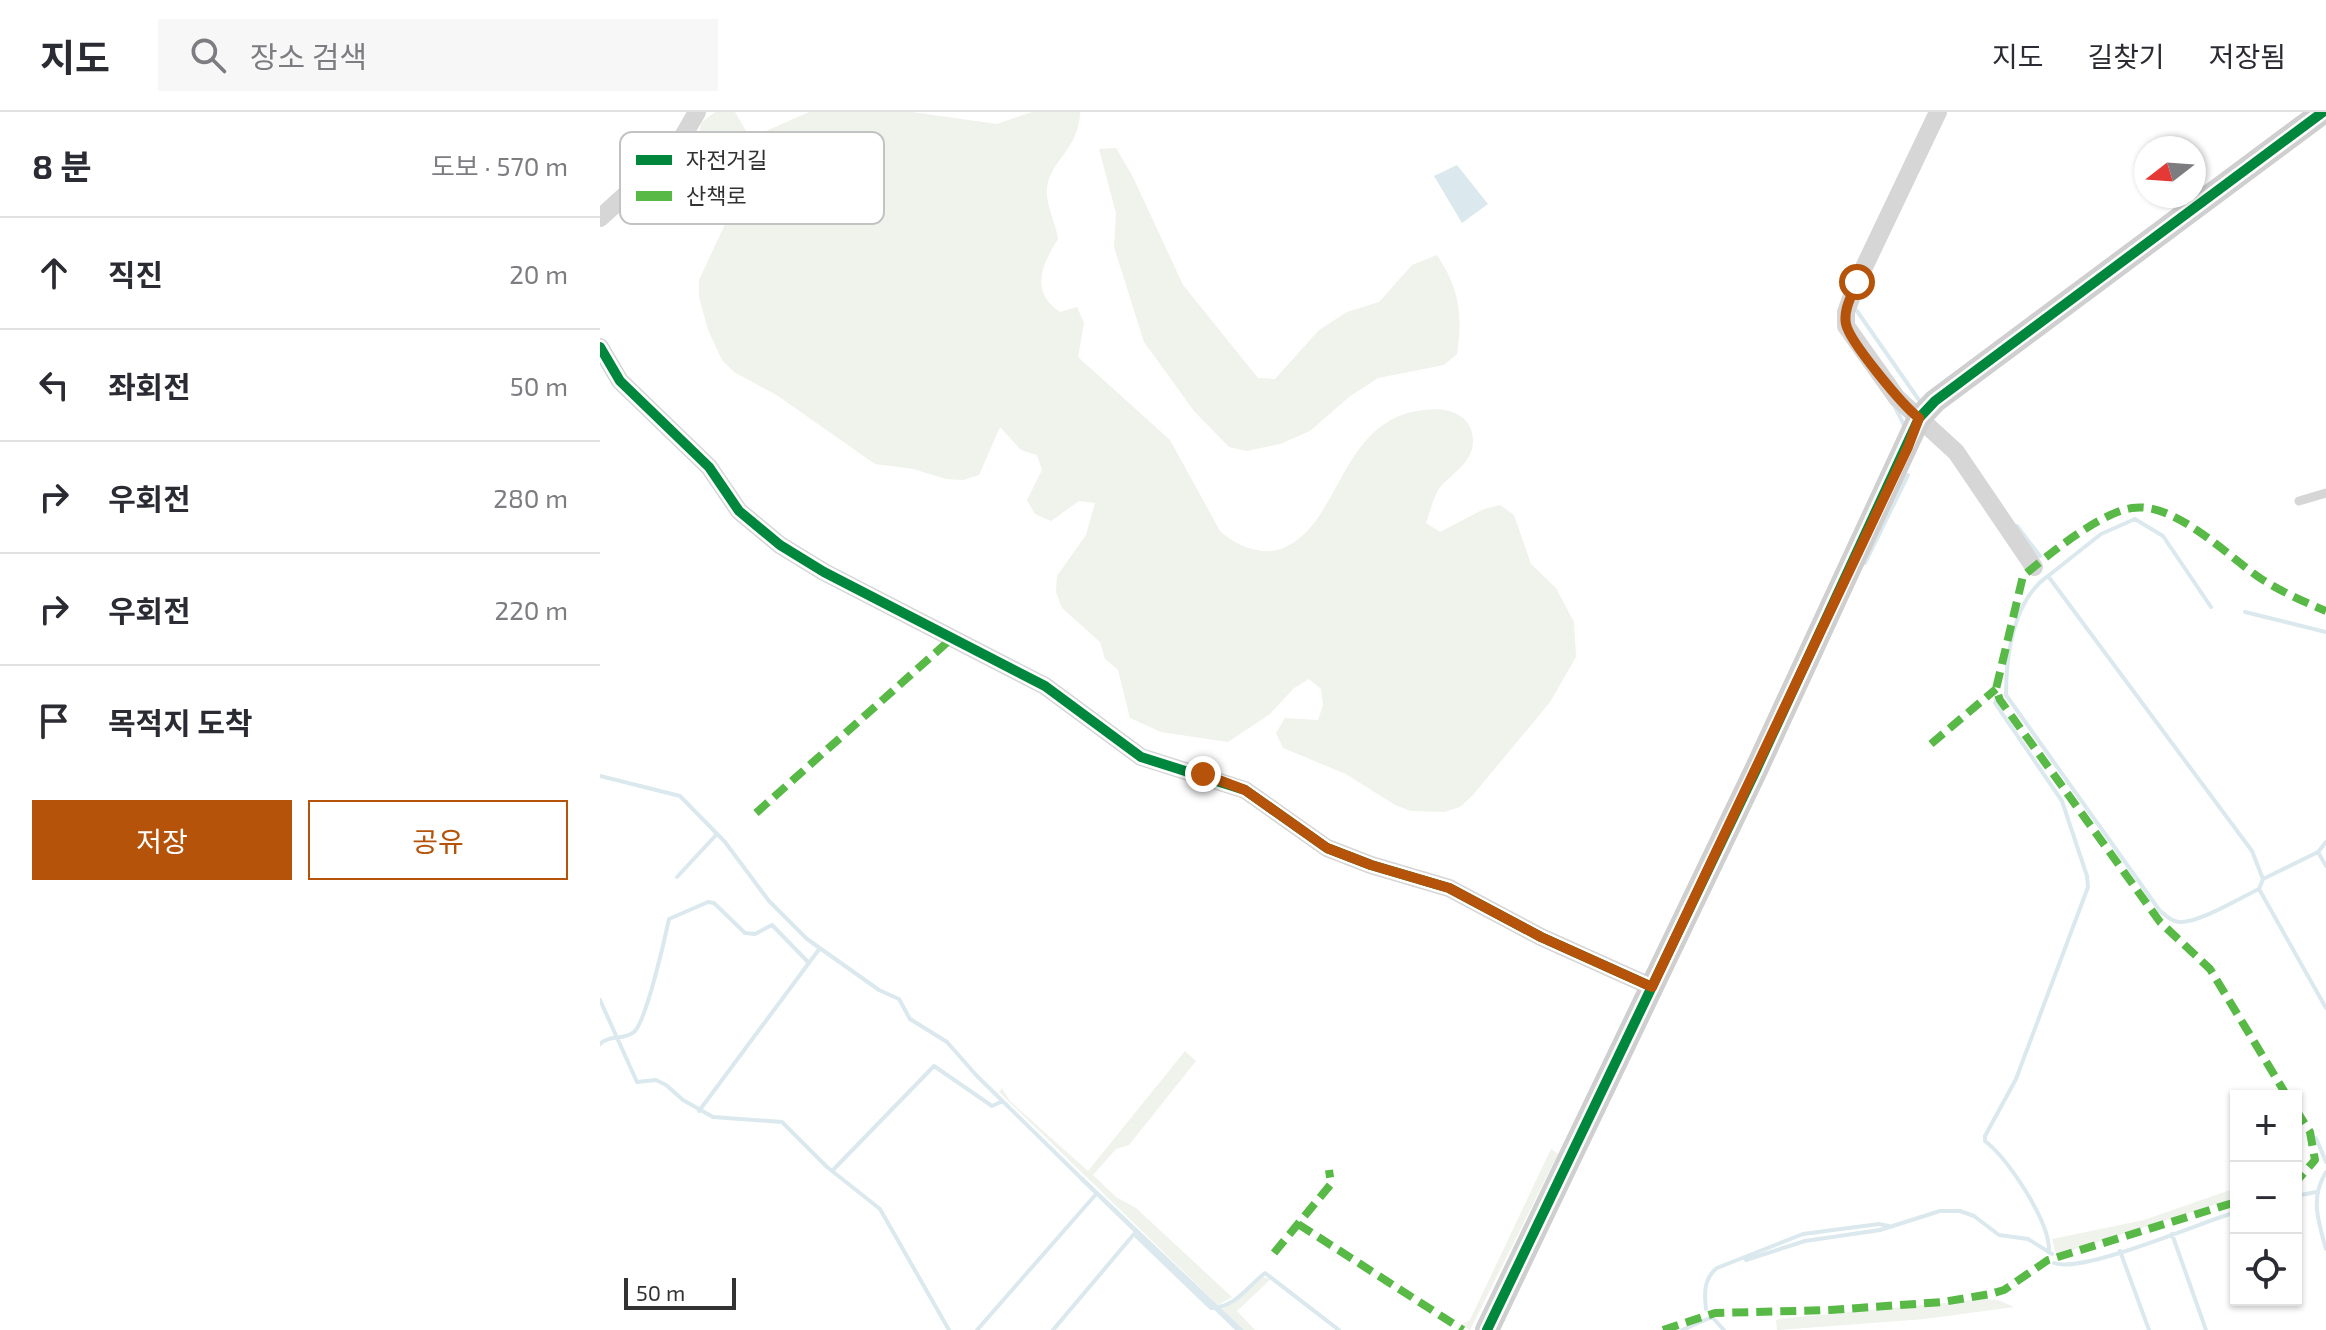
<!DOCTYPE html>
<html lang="ko">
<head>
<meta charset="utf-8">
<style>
  body { margin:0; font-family:"Exo 2","Noto Sans KR",sans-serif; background:#f7f7f7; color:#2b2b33 }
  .controls { position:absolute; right:24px; bottom:24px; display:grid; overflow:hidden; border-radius:0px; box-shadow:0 2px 6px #0004 }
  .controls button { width:72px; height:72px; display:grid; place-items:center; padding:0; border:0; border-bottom:2px solid #e1e1e2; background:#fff; color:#2b2b33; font:40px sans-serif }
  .compass { position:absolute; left:1534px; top:24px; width:72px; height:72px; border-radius:50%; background:#fff; box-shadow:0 2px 6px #0004; rotate:253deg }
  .scale { position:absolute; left:24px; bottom:20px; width:112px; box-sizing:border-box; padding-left:8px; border:4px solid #323232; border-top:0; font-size:22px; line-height:28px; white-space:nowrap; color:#323232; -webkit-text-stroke:6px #fff; paint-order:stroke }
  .stop { position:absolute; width:24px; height:24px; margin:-18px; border:6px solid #b45309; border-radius:50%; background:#fff }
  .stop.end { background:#b45309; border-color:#fff; box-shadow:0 2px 8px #0008 }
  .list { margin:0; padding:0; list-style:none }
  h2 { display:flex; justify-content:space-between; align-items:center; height:104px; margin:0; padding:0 32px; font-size:34px }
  h2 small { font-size:26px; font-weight:400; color:#7c7c81 }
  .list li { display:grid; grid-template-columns:52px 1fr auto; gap:24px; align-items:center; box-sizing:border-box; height:112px; padding:0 32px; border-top:2px solid #e1e1e2 }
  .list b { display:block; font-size:30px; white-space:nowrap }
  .list em { font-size:26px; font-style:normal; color:#7c7c81 }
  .actions { display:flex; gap:16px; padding:24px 32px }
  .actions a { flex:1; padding:18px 0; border:2px solid #b45309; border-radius:0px; text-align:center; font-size:28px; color:#b45309 }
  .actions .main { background:#b45309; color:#fff }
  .icon { flex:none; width:44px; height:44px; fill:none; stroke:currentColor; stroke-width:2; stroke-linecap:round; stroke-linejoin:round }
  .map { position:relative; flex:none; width:1726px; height:1218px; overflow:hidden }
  header { display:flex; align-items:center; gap:48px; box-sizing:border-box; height:112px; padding:0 40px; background:#fff; border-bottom:2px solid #e1e1e2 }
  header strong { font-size:38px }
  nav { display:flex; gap:44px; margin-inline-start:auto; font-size:28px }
  .search { width:560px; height:72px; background:#f7f7f7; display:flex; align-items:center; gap:20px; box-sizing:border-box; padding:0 28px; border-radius:0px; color:#7c7c81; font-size:30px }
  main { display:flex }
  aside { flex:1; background:#fff }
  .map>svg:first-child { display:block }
</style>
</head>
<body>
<header>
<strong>지도</strong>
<div class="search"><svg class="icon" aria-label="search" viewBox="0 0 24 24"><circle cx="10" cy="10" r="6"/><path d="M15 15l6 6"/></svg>장소 검색</div>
<nav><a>지도</a><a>길찾기</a><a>저장됨</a></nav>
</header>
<main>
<aside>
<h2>8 분<small>도보 · 570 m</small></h2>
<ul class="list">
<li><svg class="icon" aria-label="ahead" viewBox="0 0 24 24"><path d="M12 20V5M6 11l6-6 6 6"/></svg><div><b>직진</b></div><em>20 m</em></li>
<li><svg class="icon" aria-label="left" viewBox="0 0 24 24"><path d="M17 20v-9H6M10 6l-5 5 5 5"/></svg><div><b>좌회전</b></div><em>50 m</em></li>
<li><svg class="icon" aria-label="right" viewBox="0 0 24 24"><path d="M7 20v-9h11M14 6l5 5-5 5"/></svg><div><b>우회전</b></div><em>280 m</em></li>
<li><svg class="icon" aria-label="right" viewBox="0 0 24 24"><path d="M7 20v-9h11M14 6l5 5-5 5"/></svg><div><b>우회전</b></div><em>220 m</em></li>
<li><svg class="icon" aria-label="arrive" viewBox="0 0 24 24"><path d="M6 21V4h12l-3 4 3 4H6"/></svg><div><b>목적지 도착</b></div></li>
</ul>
<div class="actions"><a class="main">저장</a><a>공유</a></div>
</aside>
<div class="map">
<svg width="1726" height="1218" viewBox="0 0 1726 1218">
  <rect width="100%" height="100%" fill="#fff"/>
  <path fill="#f0f2ec" d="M115 0H135L150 26 209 0H312L397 12 432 0H480C479 38 450 48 447 76 445 92 456 111 458 127 441 154 430 180 460 200L477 195 484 211 478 245 570 328 620 419C635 433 660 444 681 437 743 413 738 307 824 298 838 296 853 297 864 307 873 315 875 329 871 340 865 356 848 364 839 377 833 386 830 400 826 411L840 420 884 397 900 393 914 403 931 452 956 476 974 510 976 545 950 590 873 683 860 695 844 700 811 699 795 693 746 662 683 636 676 621 685 606 718 608 723 593 721 577 709 567 694 576 670 602 628 630 561 620 530 606 518 558 505 547 500 530 462 496 456 480 457 464 486 423 495 391 479 389 451 409 435 402 427 388 442 358 437 343 421 338 400 315 379 363 363 368 346 367 313 357 275 352 178 284 134 260 122 248 108 218 99 185V168L127 108 121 76 111 63 98 30 101 11Z
    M516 36 533 65 583 173 658 266 675 267 719 218 747 200 779 190 812 153 837 143C859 176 863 203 857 242L844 253 778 266 749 285 710 319 680 332 646 339 629 335 594 299 544 230 514 135 516 101 499 37Z
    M585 939 596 949 529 1033 516 1037 493 1063 516 1085 536 1096 632 1185 618 1193 399 980 402 976 410 989 488 1059Z
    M951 1037 958 1042 870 1218 860 1213 870 1208Z
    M1636 1076V1086L1479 1136 1456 1143 1452 1127 1544 1108Z
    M663 1165 671 1167 637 1199 655 1218H644L622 1197Z
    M1384 1187 1398 1188 1414 1195 1325 1207 1177 1218 1176 1208 1179 1207Z"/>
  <path fill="#dbe9ee" d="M857 53 888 92 862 111 834 64Z
    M483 1065 644 1218H635L486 1074 480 1068Z"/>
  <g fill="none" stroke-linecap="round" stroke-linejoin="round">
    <path stroke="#dbe9ee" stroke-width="4" d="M1257 199 1321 291
      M1295 295 1305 315
      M1417 414 1440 444
      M1265 451 1308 363
      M1448 464 1501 422 1535 407 1563 424 1611 495
      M1645 500 1726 520
      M1397 586 1395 591 1462 689 1487 764 1488 775 1416 967 1385 1024V1029C1408 1047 1449 1108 1449 1138
      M0 664 80 684 125 730 169 789 207 827 279 878 299 887 310 907 347 930 376 963 484 1069
      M1718 740 1726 754
      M77 765 117 722
      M1663 767 1652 739 1448 464C1413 488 1406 544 1406 583L1560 799C1567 804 1573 811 1582 810 1602 809 1640 786 1659 777L1663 767 1718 740 1726 730
      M1659 777 1726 896
      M0 888 37 970 56 968 66 973 83 988 113 1005 182 1010 227 1055 280 1097 349 1218
      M0 932C10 922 23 929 34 920 46 910 65 826 69 807L108 790 114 791 145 821 155 822 172 813 209 851
      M99 999 220 836
      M1716 1026 1726 1050
      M233 1058 334 954 392 994 403 989
      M1726 1060C1710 1086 1718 1109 1726 1137
      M1696 1084 1716 1080
      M1572 1122 1606 1218
      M1520 1139 1549 1218
      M1146 1148 1205 1129 1280 1118 1340 1099H1360L1374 1104 1399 1123 1428 1127 1452 1142
      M1454 1151C1483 1162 1601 1110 1636 1100
      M1106 1197C1104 1181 1104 1166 1117 1156L1203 1122 1279 1112 1289 1114
      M377 1218 497 1081
      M453 1218 534 1122 611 1196C635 1196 648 1174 665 1161L739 1218
      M1082 1218 1112 1205 1124 1218"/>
    <path stroke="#d6d6d6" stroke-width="9" d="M1699 389 1726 381"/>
    <path stroke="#d6d6d6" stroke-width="18" d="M1338 0 1257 170 1246 200V214L1297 286 1356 340 1434 455
      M0 106 75 38 97 0
      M0 235 20 269 109 355 139 399 180 433 224 460 445 574 541 645 645 678 727 736 771 753 849 776 941 825 1052 875"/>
    <path stroke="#cfcfcf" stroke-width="24" d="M887 1218 1156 658 1319 306 1335 289 1723 0"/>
    <path stroke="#58b947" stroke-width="8" stroke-dasharray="16 8" stroke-linecap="butt" d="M1331 632 1396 577
      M156 701 352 526
      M1687 984 1610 857 1560 810 1400 588 1396 577 1423 464C1448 443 1499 401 1532 396 1574 389 1628 444 1660 466 1680 479 1704 490 1726 499
      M1696 998 1710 1020 1715 1048 1696 1070
      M698 1112 863 1218
      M674 1141 731 1072 729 1058
      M1063 1218 1115 1201 1230 1198 1343 1190 1390 1182 1404 1178 1448 1148 1636 1090"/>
    <defs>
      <path id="cycleway" d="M0 235 20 269 109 355 139 399 180 433 224 460 445 574 541 645 645 678 727 736 771 753 849 776 941 825 1052 875
        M887 1218 1156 658 1319 306 1335 289 1723 0"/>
    </defs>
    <use href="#cycleway" stroke="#fff" stroke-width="15"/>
    <use href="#cycleway" stroke="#00873e" stroke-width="10"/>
  </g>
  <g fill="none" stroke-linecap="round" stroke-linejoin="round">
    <path stroke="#b45309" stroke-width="10" d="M603 662 645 678 727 736 771 753 849 776 941 825 1052 875 1308 335 1319 306C1303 294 1249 229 1246 212 1243 198 1252 183 1257 170"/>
  </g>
  <rect x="20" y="20" width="264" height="92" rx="12" fill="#fff" stroke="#c2c2c2" stroke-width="2"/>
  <rect x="36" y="43" width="36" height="10" fill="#00873e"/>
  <rect x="36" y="79" width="36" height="10" fill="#58b947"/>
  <g font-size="22" fill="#323232">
    <text x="86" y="56">자전거길</text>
    <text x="86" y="92">산책로</text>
  </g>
</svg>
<div class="controls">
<button>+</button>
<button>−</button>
<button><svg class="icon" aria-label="locate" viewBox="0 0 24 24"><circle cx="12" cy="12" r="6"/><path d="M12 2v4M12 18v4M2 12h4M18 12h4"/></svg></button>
</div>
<svg class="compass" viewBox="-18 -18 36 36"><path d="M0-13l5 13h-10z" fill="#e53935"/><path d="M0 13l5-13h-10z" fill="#7c7c81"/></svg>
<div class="scale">50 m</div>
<div class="stop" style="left:1257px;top:170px"></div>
<div class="stop end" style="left:603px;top:662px"></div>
</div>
</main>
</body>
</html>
